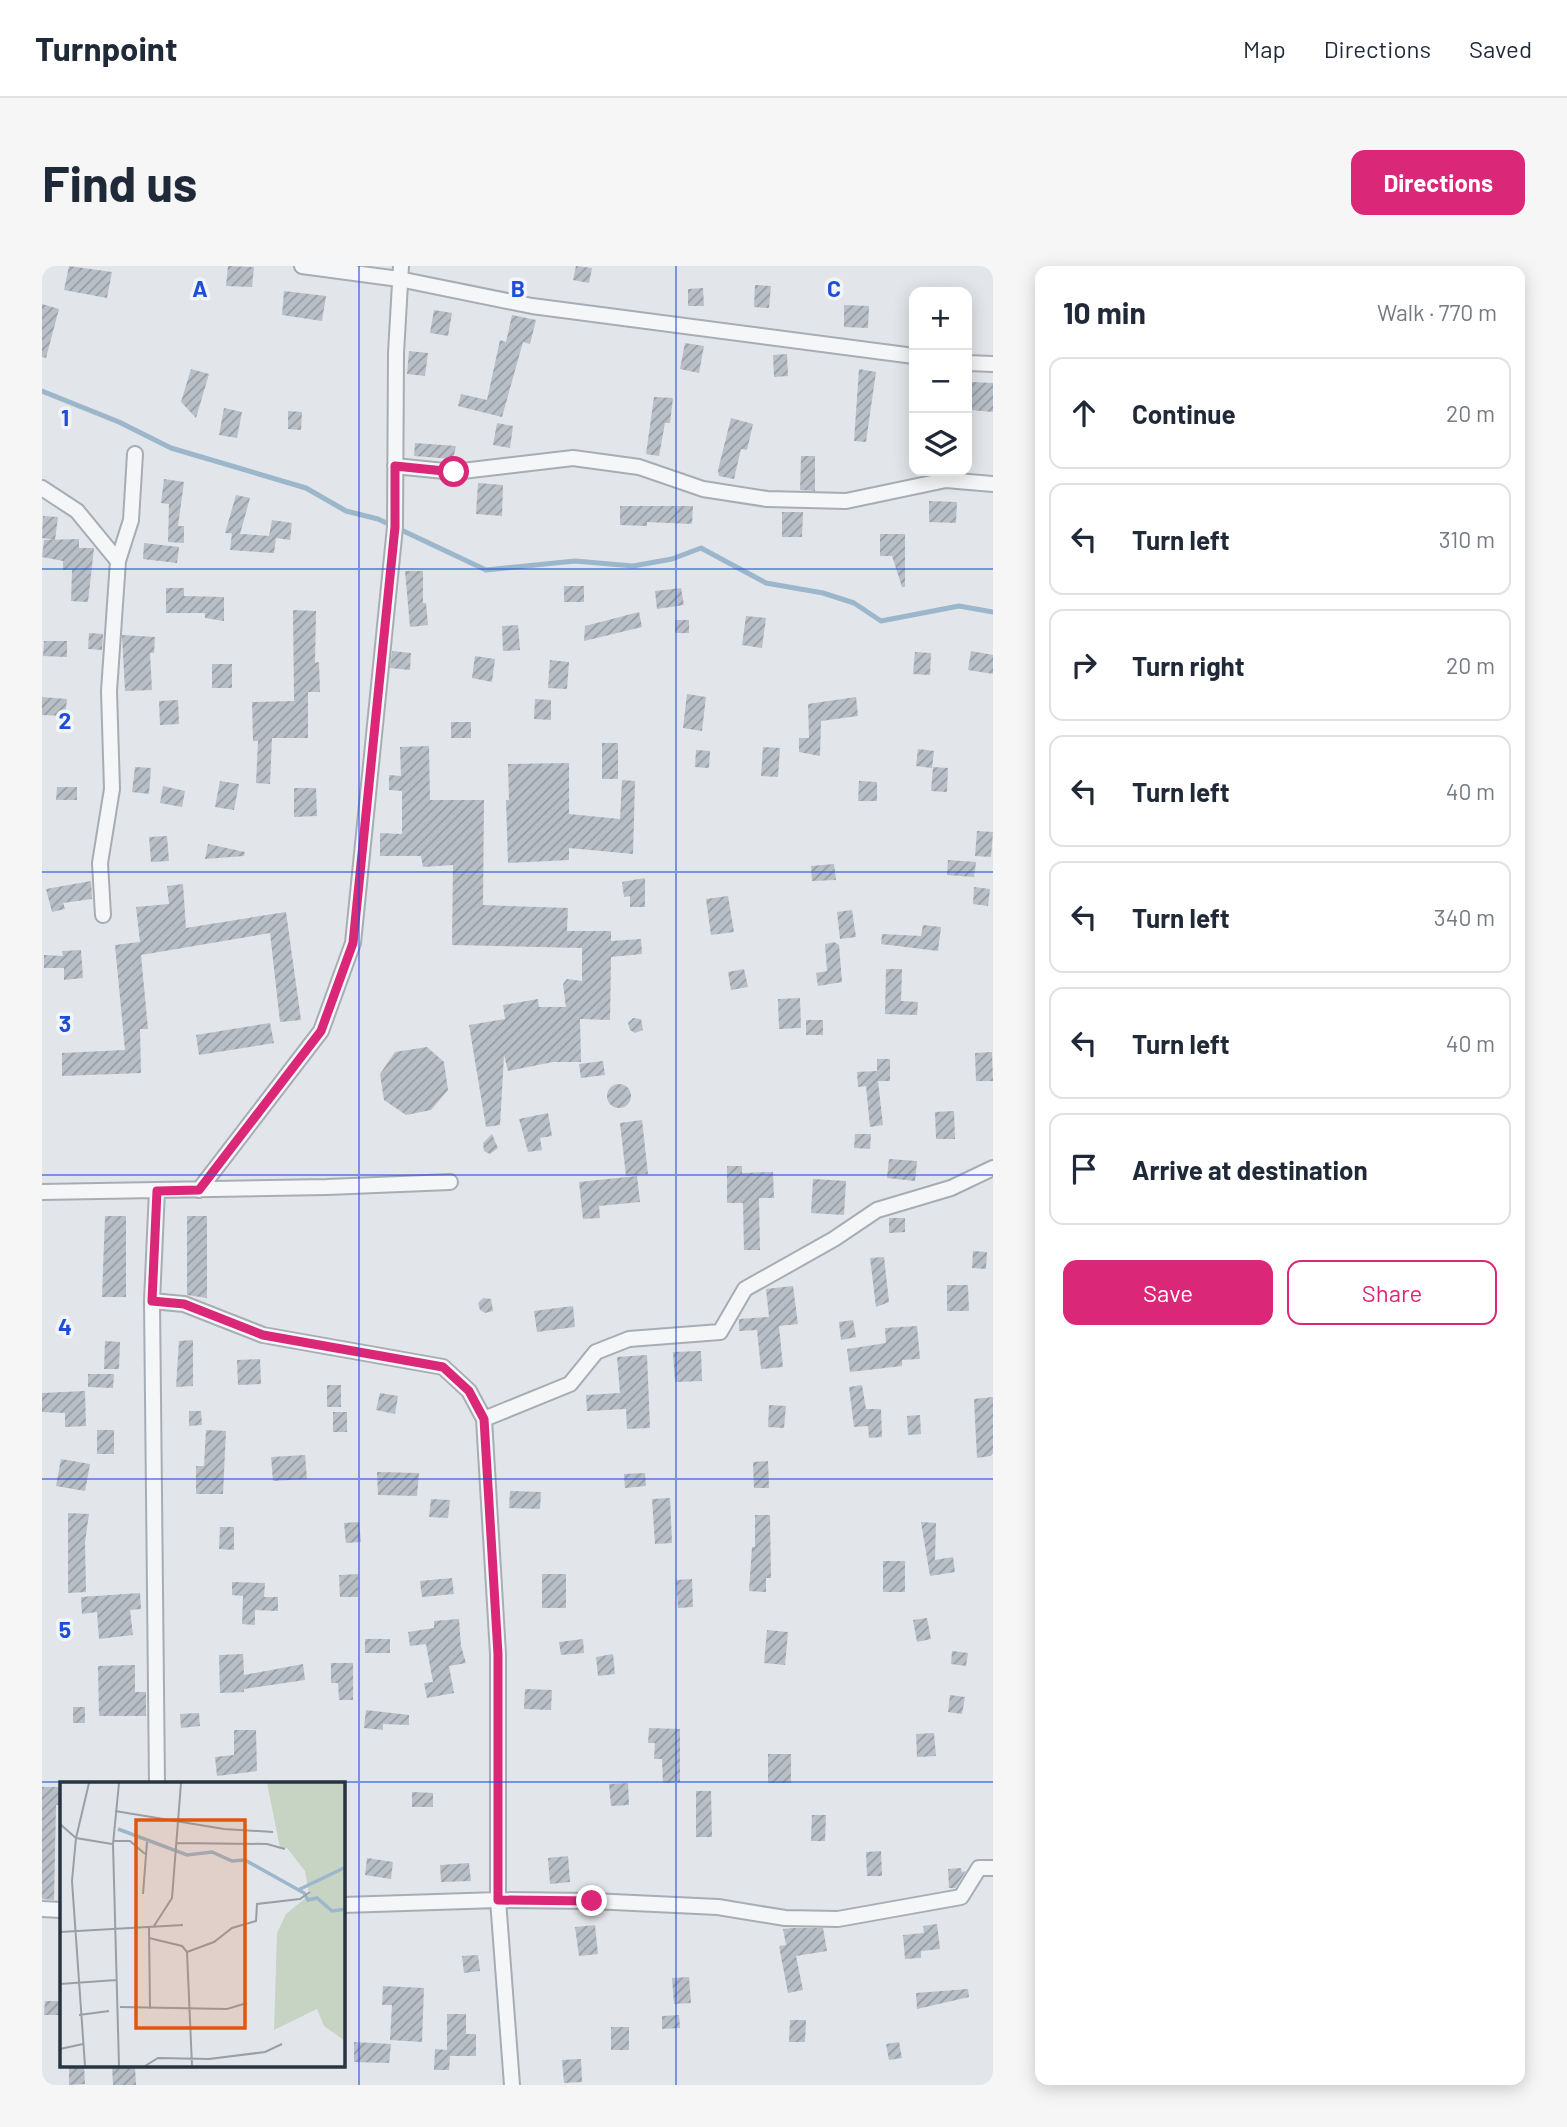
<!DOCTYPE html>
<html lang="en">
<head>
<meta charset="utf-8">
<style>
  body { margin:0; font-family:Barlow,sans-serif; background:#f6f6f7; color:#1f2937 }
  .controls { position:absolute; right:21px; top:21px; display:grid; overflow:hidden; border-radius:14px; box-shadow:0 4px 18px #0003 }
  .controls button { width:63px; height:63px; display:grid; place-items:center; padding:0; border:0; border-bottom:2px solid #e0e1e3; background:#fff; color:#1f2937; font:35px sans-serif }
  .stop { position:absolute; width:21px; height:21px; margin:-16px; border:5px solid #db2777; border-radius:50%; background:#fff }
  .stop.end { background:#db2777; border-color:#fff; box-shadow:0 2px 7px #0008 }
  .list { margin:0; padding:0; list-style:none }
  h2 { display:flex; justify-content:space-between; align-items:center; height:91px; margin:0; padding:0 28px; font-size:30px }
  h2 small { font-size:23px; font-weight:400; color:#747a83 }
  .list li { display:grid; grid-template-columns:46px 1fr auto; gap:21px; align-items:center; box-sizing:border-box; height:112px; margin:0 14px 14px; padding:0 14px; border:2px solid #e0e1e3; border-radius:14px }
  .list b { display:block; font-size:26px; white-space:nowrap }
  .list em { font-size:23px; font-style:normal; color:#747a83 }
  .actions { display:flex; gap:14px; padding:21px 28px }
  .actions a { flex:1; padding:16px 0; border:2px solid #db2777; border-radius:14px; text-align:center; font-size:24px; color:#db2777 }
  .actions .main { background:#db2777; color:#fff }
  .icon { flex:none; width:38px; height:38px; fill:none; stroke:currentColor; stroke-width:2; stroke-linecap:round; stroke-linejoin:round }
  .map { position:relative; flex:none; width:951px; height:1819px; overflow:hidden; border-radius:14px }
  header { display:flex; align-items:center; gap:42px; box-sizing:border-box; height:98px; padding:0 35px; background:#fff; border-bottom:2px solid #e0e1e3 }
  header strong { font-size:33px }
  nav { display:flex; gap:38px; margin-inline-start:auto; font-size:24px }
  .intro { display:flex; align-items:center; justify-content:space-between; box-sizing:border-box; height:168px; padding:0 42px }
  h1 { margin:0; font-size:49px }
  .button { padding:18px 32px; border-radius:14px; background:#db2777; color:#fff; font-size:24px; font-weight:700 }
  main { display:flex; gap:42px; padding:0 42px }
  aside { flex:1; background:#fff; border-radius:14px; box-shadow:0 4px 18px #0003 }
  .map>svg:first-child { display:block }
</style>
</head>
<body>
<header>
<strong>Turnpoint</strong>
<nav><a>Map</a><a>Directions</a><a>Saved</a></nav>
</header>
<div class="intro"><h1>Find us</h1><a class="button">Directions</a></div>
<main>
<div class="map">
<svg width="951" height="1819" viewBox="0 0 951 1819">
  <defs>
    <pattern id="building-hatch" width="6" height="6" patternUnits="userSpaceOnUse" patternTransform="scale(1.75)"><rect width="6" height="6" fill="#b9bfc7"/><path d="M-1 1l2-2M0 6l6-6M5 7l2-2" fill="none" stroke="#969ca3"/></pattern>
  </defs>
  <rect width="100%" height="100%" fill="#e2e6ea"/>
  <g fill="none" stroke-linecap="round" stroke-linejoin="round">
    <path stroke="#9cb6cb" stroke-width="5" d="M0 125 77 156 129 182 264 222 304 245 336 253 444 304 533 295 591 300 630 293 659 282 724 317 781 327 812 337 839 355 917 340 951 346"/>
  </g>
  <path fill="url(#building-hatch)" d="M27 0 70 6 65 32 22 24Z
    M186 0 212 1 210 21 184 20Z
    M534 0 550 2 547 17 531 14Z
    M713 19 729 20 727 42 712 41Z
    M661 22 662 40H646V23Z
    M242 25 284 30 280 55 240 49Z
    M0 38 17 43 4 92 0 91Z
    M802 39 827 40 826 62 802 61Z
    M392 44 410 47 406 70 388 67Z
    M470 49 494 54 488 78 481 76 460 151 416 140 419 128 445 134 458 74 464 76Z
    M643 77 662 80 657 107 638 103Z
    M367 85 386 87 383 110 365 108Z
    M745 88 746 110 732 111 731 89Z
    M149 103 167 108 154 152 139 136Z
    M817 103 834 106 824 176 812 175Z
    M930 116 951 117V146L928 144Z
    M612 131 631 132 628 157H623L617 190 604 188Z
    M182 142 200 146 195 172 177 169Z
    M246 145 260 146 259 164 246 163Z
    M689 152 711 158 705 184 699 183 692 213 677 210 676 204Z
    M455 157 471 160 468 182 451 179Z
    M373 177 414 180 411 193 372 190Z
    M759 190H773V225L758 224Z
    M122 213 142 216 136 260H142V277L126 276 127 238 119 237Z
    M436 217 461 219 460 250 434 248Z
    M194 229 208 232 198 268 183 267Z
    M887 235 915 236 914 257 887 256Z
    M578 240H651L650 258 605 256V260L578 259Z
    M740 246H761L760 271H740Z
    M1 250 16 251 13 274 0 272Z
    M230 254 250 257 248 274 234 272 232 287 188 284 190 267 227 270Z
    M838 268H863V321H860L850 290H838Z
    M37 273V282H52L46 336 29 335 30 304H21V295L0 291 2 274Z
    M102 277 137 281 135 297 101 293Z
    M363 305H381V337H384L386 359 368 361Z
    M522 320H542V336H522Z
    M124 322H142V330L182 331V355L163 352V347H124Z
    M639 322 642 339 615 343 613 325Z
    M251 344 274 345 273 397 277 396 278 426H266V472H230L228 518 214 517 216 475H211L210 436 252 435Z
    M597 346 600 361 542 375 543 360Z
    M704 350 724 352 720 382 700 379Z
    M633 354H647V367H633Z
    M476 359 478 384 461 385 460 360Z
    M47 367 61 368 60 384 46 383Z
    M80 369 113 371 112 387H108L110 424 83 425Z
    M2 375H25V391L1 390Z
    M350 385 369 387 368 404 348 402Z
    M929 385 951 389V408L926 404Z
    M873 386 889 387 888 409 871 408Z
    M433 390 453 393 450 416 430 412Z
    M508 394 527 396 525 423 506 422Z
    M170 398H190V422H170Z
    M645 428 664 431 660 465 641 462Z
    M0 431 25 433 23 450 0 449Z
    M814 431 816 450 779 455 778 490 757 486V472H767L766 438Z
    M493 433 509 434V454L492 453Z
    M136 434 137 458 118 459 117 435Z
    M409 456H429V472H409Z
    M560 477H576V513H560Z
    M387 480 388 534H442L441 639 526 642 525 665H569V675L599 673 600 688 569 691 568 754 538 753 539 796H511L466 805 462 789 458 859 444 861 427 759 463 753 461 739 496 733 497 741H524L521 718 525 713 540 715V682L410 679 411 599 381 601 379 590H338V567L360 568V525L347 524V509L359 510 358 481Z
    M721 481 738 482 736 511 719 510Z
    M876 483 892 485 890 502 874 500Z
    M654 484 668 485 667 502 653 501Z
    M527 497V548L578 553 580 514 593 515 591 588 527 582V594L466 597 464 534H467L466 498Z
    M93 501 109 502 107 528 90 526Z
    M891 501 906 502 905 526 889 525Z
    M178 515 197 518 192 544 173 541Z
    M817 515 835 516V535H816Z
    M121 520 143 525 140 541 118 537Z
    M15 521H35V534H14Z
    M252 522H274L275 550 252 551Z
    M935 565 951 566 949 591 933 590Z
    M125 570 127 595 109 596 107 571Z
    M166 578 203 586 202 590 163 593Z
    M906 594 934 596 932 611 905 609Z
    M792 598 794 614 770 615 769 600Z
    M603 612V641H588V630L582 631 580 616Z
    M49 615 50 633 21 637 23 643 10 646 4 623Z
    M141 618 144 662 244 646 259 754 238 756 228 667 99 689 106 763H98L99 807 20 810V787L83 784 73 679 98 676 94 641 127 638 125 620Z
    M932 621 948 623 946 640 931 638Z
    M686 630 692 666 669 669 664 633Z
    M810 644 814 671 798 673 795 646Z
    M881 659 899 661 896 685 839 678 840 668 879 670Z
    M792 676 797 679 800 716 776 720 774 707 785 705 783 678Z
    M39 684 41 712 22 714V702H2V689L21 690 20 685Z
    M702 703 706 721 689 724 686 706Z
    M844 703H860L859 735 876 736 875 749 843 748Z
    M758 732 759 762 737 763 736 733Z
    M591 752 599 753 601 764 593 767 588 764 586 757Z
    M764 754H781V769H764Z
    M228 757 232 777 157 789 154 769Z
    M385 781 402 796 406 824 389 844 364 849 342 834 338 808 353 786Z
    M950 786 951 815H934L933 787Z
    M835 793H848V815H836L841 859 828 861 824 820 816 821 815 806 835 805Z
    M561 795 563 809 539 812 537 798Z
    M565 830a12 12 0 1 1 24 0a12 12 0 1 1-24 0Z
    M912 845 913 873H894L893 846Z
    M506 847 510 870 498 872 500 884 486 886 477 853Z
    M600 854 606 908 584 910 578 857Z
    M450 868 456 882 448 888 442 885 441 877Z
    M813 868H829L828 883 812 882Z
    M847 893 875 895 873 915 845 912Z
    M685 900H700V907L731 906 732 932H717L718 984H702L701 937H685Z
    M595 910 598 936 557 940 558 952 541 953 537 916Z
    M771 913 804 915 802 949 769 947Z
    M63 950H84V1031H60Z
    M145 950H165V1032L145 1029Z
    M847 952H863V966L847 967Z
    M931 985 945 986 944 1003 930 1002Z
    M842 991 847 1036 834 1041 828 992Z
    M905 1019H926L927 1045H905Z
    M751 1020 756 1058 737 1060 741 1101 719 1103 715 1064 697 1065V1053L727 1051 724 1023Z
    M441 1032 449 1033 451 1045 443 1047 438 1044 436 1037Z
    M531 1040 533 1061 495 1066 492 1045Z
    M811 1054 814 1071 799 1074 797 1056Z
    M875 1060 878 1093 860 1094V1100L808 1106 805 1083 844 1077 843 1062Z
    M151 1074V1120L134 1121 137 1075Z
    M63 1075 78 1076 77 1103H62Z
    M659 1085 660 1115 633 1116 631 1086Z
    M605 1089 608 1162 585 1163 584 1143 545 1145 544 1129 578 1127 575 1091Z
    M218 1093 219 1118 196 1119 195 1094Z
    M46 1108H72L71 1122 46 1121Z
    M285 1119H299V1141H285Z
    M820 1119 824 1143H839L840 1171 827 1172 826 1160 812 1161 807 1121Z
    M43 1125 44 1160 23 1161V1147L0 1146V1127Z
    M338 1127 356 1130 353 1148 334 1144Z
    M951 1131V1187L949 1190 935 1192 932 1133Z
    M727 1139 744 1140 742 1162 726 1161Z
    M147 1145H159L160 1159 147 1160Z
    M291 1146H305V1166H291Z
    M878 1149 879 1168 866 1169 865 1150Z
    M55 1164H72V1188H55Z
    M164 1164 184 1165 181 1228H154V1200H162Z
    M263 1189 265 1213 231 1215 229 1191Z
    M19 1193 48 1198 43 1225 14 1220Z
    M726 1195 727 1222H712L711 1196Z
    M335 1206 377 1207 375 1230 336 1229Z
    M603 1207 604 1220 583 1222 582 1208Z
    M468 1225 499 1226 498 1243 467 1242Z
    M628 1232 630 1277 613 1278 610 1233Z
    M389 1233 408 1234 406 1252 387 1251Z
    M26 1247 47 1248 43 1276 44 1326 26 1327Z
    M713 1249H728L729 1312H724V1326L707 1325 710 1281H713Z
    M317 1256 319 1276 304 1277 302 1257Z
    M879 1256 894 1257 893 1294 911 1291 913 1306 888 1310Z
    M178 1261H192V1284L177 1283Z
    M841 1295H863V1326H841Z
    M316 1308V1331H298L297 1309Z
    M500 1308H524V1342H500Z
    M410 1312 412 1328 380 1331 378 1315Z
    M650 1313 651 1341 636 1342 634 1314Z
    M190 1316 223 1317 222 1331H236V1345L213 1344V1359L200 1358 201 1330 190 1329Z
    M98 1327 99 1343 88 1344 91 1369 57 1373 55 1346 40 1348 39 1331Z
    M885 1352 889 1373 875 1376 871 1354Z
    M417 1353 419 1380 424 1397 407 1400 412 1427 385 1432 382 1417 391 1416 384 1378 368 1380 366 1366 392 1362V1355Z
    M725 1364 746 1366 743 1399 722 1397Z
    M323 1373H348V1387H323Z
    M541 1373 542 1387 519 1389 517 1376Z
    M910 1385 926 1387 924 1400 909 1398Z
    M201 1388 202 1409 261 1398 263 1414 202 1423V1426L178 1427 177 1389Z
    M571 1388 573 1408 556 1410 554 1391Z
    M289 1397H311V1434H297L296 1417H289Z
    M93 1399V1426H104V1450H57L56 1400Z
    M483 1423 510 1424 509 1444 482 1443Z
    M908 1429 923 1431 920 1448 906 1446Z
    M31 1441H43V1457H31Z
    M324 1444 367 1449V1459L341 1458V1464L322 1462Z
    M157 1447 158 1460 139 1462 138 1448Z
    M607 1462 638 1463V1516L621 1517 620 1493H612L613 1477H606Z
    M192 1464H214L215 1505 175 1510 173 1491 192 1489Z
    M892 1467 894 1490 875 1491 874 1468Z
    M726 1488H749V1517H726Z
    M586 1517 587 1539 569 1540 567 1518Z
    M0 1521H19V1539H14L12 1634 0 1633Z
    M654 1525H669L670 1571H654Z
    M370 1526 391 1527V1541H370Z
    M770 1549H784L783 1575H769Z
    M839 1585 840 1610H825L824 1586Z
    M526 1590 528 1616 508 1618 506 1592Z
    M325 1592 351 1596 349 1613 323 1609Z
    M427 1597 429 1615 399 1616 398 1599Z
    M919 1602 920 1606 924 1605 913 1622H907L906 1603Z
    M895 1658 898 1683 879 1685V1692L863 1693 861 1669 882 1667 881 1660Z
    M553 1659 556 1688 537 1690 533 1661Z
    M750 1662H781L785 1685 754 1690 761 1724 746 1727 737 1680 744 1679 741 1663Z
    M436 1689 438 1705 422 1707 420 1690Z
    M647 1711 649 1737 632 1738 630 1712Z
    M341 1720 382 1722 380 1776 348 1774 350 1739H340Z
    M926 1723 927 1731 875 1743 874 1727Z
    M3 1735H19V1749H2Z
    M405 1748H424V1768H434V1790H408L407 1804H392L393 1783 405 1784Z
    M637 1749 638 1762 620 1763V1750Z
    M748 1754H764L763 1776H747Z
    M569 1761H587V1784H569Z
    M312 1776 349 1778 347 1797 312 1796Z
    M857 1776 860 1792 847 1794 844 1778Z
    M539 1793 540 1816 522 1817 520 1794Z
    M27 1800H42L43 1818 27 1819Z
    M70 1800H93L94 1819H71Z"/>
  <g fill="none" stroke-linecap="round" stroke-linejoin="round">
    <defs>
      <path id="minor" d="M260 0 357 13 490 40 872 90
        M925 97 951 98
        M353 200 412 206 531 192 597 201 661 223 725 233 804 235 904 214 951 218
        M0 222 35 245 76 295
        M61 649 58 597 70 523 67 425 76 295 89 254 93 188
        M157 924 279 765 311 677 353 261 354 87 359 0
        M0 926 285 921 408 916
        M110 1035 142 1038 221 1069 401 1101 427 1125 442 1153 456 1388V1634L470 1819
        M442 1153 528 1118 554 1086 587 1073 678 1066 703 1023 792 973 835 944 909 922 951 902
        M115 1518 110 1035 115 924
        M301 1639 456 1634 550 1635 676 1641 743 1652 796 1653 919 1631 937 1602H951
        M0 1643 19 1644"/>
    </defs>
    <use href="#minor" stroke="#a7adb4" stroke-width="18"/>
    <use href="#minor" stroke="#f4f6f8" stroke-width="14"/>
  </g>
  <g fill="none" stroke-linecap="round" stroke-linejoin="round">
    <path stroke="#db2777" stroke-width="9" d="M412 206 353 200V261L311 677 279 765 157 924 115 925 110 1035 142 1038 221 1069 401 1101 427 1125 442 1153 456 1388V1634L550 1635"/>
  </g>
  <path fill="none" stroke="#1d4ed8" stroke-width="2" stroke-opacity="0.55" d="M317 0V1819M634 0V1819M0 303H951M0 606H951M0 909H951M0 1213H951M0 1516H951"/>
  <g transform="translate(18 1516)">
    <rect width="285" height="285" fill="#e2e6ea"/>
    <path d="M207 1H285V259L264 244 257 227 214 248 217 151 226 132 249 113 245 89 227 66H220Z" fill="#c8d4c3"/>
    <path fill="none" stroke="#9cb6cb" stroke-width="3.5" d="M58 47 127 73 152 70 172 79 185 78 244 111 248 118 257 116 272 129 286 127M238 108 286 85"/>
    <path fill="none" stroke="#989fa7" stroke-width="2" d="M59 1 53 62 59 284M55 29 164 47 213 50M0 42 16 56 52 62M53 59H70L85 72M117 61 207 62 225 67M83 112 87 60M94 144 112 116 121 1M89 145 90 227M0 150 123 143M89 156 122 164 127 170 132 284M127 170 154 160 172 146 196 139 197 122 240 117 250 110M0 202 56 198M60 225 167 227 187 221M19 233 49 229M0 267 23 262M25 284 12 99 16 56 29 1M85 284 98 276 149 277 205 270 222 262"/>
    <path fill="#de570f" fill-opacity="0.15" stroke="#de570f" stroke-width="3.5" d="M76 38H185V246H76Z"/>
    <rect width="285" height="285" fill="none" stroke="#293442" stroke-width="3.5"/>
  </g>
  <g font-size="23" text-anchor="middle" font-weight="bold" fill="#1d4ed8" stroke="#f1f4f8" stroke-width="7" stroke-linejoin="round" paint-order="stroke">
    <text x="158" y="31">A</text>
    <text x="476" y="31">B</text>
    <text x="792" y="31">C</text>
    <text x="23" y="160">1</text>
    <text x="23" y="463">2</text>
    <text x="23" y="766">3</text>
    <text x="23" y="1069">4</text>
    <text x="23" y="1372">5</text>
  </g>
</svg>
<div class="controls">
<button>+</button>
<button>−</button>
<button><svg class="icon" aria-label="layers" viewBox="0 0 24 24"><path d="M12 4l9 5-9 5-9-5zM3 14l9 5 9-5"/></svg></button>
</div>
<div class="stop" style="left:412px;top:206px"></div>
<div class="stop end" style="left:550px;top:1635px"></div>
</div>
<aside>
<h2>10 min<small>Walk · 770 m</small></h2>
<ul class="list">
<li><svg class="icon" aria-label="ahead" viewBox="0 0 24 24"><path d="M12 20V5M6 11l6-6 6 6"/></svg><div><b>Continue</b></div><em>20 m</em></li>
<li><svg class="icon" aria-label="left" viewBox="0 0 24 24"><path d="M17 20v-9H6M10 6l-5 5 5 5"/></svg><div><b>Turn left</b></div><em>310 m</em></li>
<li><svg class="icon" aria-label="right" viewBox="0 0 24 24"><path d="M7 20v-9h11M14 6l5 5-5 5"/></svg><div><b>Turn right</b></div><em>20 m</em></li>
<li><svg class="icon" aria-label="left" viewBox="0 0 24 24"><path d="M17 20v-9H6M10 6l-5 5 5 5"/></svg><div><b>Turn left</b></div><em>40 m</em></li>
<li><svg class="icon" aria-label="left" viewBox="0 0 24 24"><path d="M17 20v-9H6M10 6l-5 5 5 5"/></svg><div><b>Turn left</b></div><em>340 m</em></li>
<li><svg class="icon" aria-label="left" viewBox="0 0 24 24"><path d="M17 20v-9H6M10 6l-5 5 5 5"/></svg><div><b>Turn left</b></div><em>40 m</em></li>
<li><svg class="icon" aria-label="arrive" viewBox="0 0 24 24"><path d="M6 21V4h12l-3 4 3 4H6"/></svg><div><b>Arrive at destination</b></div></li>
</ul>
<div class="actions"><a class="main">Save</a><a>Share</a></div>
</aside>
</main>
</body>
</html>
